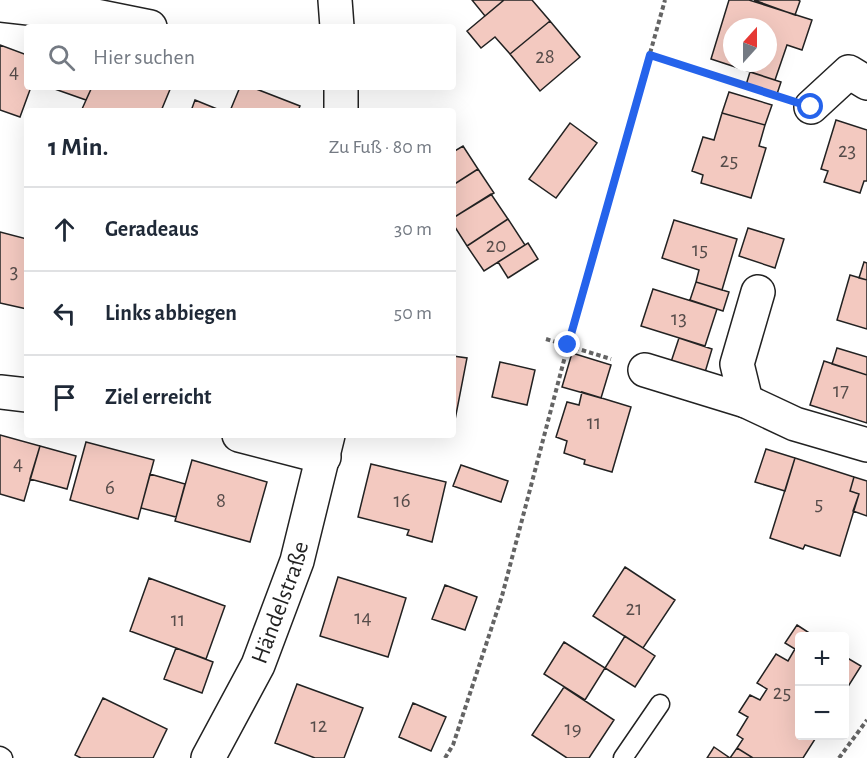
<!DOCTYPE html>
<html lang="de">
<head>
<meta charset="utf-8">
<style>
  body { margin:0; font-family:"Alegreya Sans",sans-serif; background:#f6f6f7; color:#1f2937 }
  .controls { position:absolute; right:18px; bottom:18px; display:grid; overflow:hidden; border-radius:6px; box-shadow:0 6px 24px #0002 }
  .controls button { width:54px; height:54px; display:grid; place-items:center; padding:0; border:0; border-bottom:2px solid #e0e1e3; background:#fff; color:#1f2937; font:30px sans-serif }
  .compass { position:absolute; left:723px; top:18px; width:54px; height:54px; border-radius:50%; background:#fff; box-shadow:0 6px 24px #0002; rotate:21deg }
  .stop { position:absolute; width:18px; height:18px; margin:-14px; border:4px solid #2563eb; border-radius:50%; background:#fff }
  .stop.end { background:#2563eb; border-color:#fff; box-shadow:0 2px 6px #0008 }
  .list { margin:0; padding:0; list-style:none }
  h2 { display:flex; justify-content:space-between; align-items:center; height:78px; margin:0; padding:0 24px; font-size:26px }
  h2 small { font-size:20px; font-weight:400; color:#747a83 }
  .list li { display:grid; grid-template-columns:39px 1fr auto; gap:18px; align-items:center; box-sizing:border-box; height:84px; padding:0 24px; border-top:2px solid #e0e1e3 }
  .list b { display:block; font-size:22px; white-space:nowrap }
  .list em { font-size:20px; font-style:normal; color:#747a83 }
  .icon { flex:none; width:33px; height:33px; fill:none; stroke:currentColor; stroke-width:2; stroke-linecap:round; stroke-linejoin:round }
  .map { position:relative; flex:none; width:867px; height:758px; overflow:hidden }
  .search { position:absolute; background:#fff; box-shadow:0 6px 24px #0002; left:24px; top:24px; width:432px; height:66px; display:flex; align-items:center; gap:15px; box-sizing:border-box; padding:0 21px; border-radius:6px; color:#747a83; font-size:22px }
  .panel { position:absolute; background:#fff; box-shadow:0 6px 24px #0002; left:24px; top:108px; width:432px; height:330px; border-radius:6px }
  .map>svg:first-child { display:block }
</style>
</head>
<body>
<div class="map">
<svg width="867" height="758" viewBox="0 0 867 758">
  <rect width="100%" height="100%" fill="#fff"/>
  <path fill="#f3c9c0" stroke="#222" stroke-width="1.5" fill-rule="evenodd" d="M472 0H504L485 16Z
    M504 0H532L550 21 510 54 495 37 481 48 467 31Z
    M729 0H749L812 20 802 50 787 45 775 80 711 59ZM732 27H768V63H732Z
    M754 0H798L800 1 795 15Z
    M550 21 580 57 540 91 510 54Z
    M0 45 27 55V87H31L20 117 0 110Z
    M750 72 781 82 777 94 746 85Z
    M49 87H92L86 100Z
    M92 87H171L161 111H87L82 109Z
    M240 87H251L300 106 298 111H230Z
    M729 92 772 105 765 125 722 113Z
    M195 100 222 111H191Z
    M722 113 765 125 759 146 766 148 751 198 701 183 703 175 692 171 703 137 714 140Z
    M836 120 867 130V181H864L860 193 824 182 828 171 821 169Z
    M570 123 597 143 556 198 529 179Z
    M463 146 478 169 453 185V152Z
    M478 169 494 193 453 218V185Z
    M491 194 508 219 467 246 453 224V218Z
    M508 219 525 245 484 271 467 246Z
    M674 220 737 239 722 290 696 282 699 270 662 258Z
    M748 228 784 239 775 268 739 256Z
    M0 232 27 239V309L0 303Z
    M528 243 538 259 508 278 498 262Z
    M864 262 867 263V280L859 278Z
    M850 275 867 280V329L837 320Z
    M696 282 729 292 723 311 690 300Z
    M653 289 717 309 705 346 641 326Z
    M679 338 712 349 703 379 669 368Z
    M837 348 867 357V375L832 364Z
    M572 353 611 365 601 398 562 387Z
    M453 356 467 358 455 420 453 419Z
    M824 361 867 375V423L810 405Z
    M500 362 535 370 527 405 492 397Z
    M582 392 631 407 612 472 584 464 585 460 564 453 567 441 556 437 567 402 579 405Z
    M0 435 40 446 24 501 0 494Z
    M86 442 154 460 138 519 70 500Z
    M40 446 76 456 67 489 30 479Z
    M766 449 795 458 785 491 755 482Z
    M795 458 854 477 850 491 859 494 840 556 805 545 803 549 770 538Z
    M192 460 267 482 250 542 175 521Z
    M371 464 446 482 432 542 407 535 409 530 358 517Z
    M461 465 508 481 501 502 453 486Z
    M150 474 185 484 176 517 141 508Z
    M854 477 867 481V516L853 511 859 494 850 491Z
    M625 567 675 600 643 648 593 616Z
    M338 577 406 598 388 657 320 636Z
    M149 578 225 606 206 659 130 631Z
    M445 585 477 597 465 630 432 619Z
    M797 625 814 636H800V736H817L803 758H753L737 748 743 739 737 735 748 717 739 712 750 695 760 700 767 689 757 683 776 654 788 661 795 649 785 643Z
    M625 636 655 656 635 687 605 668Z
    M564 642 605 668 585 700 544 674Z
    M176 648 213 662 202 693 164 679Z
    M844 656 861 666 844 693Z
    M297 684 363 708 344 758H315L275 743Z
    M564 687 614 720 589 758H567L532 735Z
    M103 698 167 729 153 758H81L75 755Z
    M413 703 446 717 431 751 399 737Z
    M714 747 730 758H707Z
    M737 748 753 758H730Z"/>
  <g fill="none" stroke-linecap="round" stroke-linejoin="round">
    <defs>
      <path id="service" d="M0 756 3 758
        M623 758 660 704"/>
      <g id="minor">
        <path d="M335 0 337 27"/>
        <path d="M0 5 91 15 150 27"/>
        <path d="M341 87V111"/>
        <path d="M811 107 849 72 867 83"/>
        <path d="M758 292 737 364 746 401 795 424 867 445"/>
        <path d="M645 370 746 401"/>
        <path d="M0 392 27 395"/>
        <path d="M239 435 324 457"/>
        <path id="s1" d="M208 758 258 665 297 561 328 435"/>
      </g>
    </defs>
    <use href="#service" stroke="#222" stroke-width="21"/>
    <use href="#minor" stroke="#222" stroke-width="36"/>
    <path stroke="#646464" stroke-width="4" stroke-dasharray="4.5 3" stroke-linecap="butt" d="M650 55 779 96
      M546 339 611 359
      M445 758 453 745 502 596 568 345 665 0
      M839 758 867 720"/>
    <use href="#service" stroke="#fff" stroke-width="18"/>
    <use href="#minor" stroke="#fff" stroke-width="33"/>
  </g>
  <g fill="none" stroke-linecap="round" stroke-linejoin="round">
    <path stroke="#2563eb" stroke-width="8" d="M568 345 650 55 811 107"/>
  </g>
  <g text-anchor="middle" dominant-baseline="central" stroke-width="4.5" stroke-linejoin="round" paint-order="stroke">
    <g font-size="21" fill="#564c4a">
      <text x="545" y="56">28</text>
      <text x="14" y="71">4</text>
      <text x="847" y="150">23</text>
      <text x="729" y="160">25</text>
      <text x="496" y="245">20</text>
      <text x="700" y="249">15</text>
      <text x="14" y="271">3</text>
      <text x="679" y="318">13</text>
      <text x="841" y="390">17</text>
      <text x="594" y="422">11</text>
      <text x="18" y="463">4</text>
      <text x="110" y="487">6</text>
      <text x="221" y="500">8</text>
      <text x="402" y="500">16</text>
      <text x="819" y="503">5</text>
      <text x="634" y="608">21</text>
      <text x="363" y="617">14</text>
      <text x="178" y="619">11</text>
      <text x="782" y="692">25</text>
      <text x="319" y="725">12</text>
      <text x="573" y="728">19</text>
    </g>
    <g font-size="24" fill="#222" stroke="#fff">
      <text stroke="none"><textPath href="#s1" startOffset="172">Händelstraße</textPath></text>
    </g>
  </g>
</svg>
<div class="controls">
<button>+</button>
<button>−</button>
</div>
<svg class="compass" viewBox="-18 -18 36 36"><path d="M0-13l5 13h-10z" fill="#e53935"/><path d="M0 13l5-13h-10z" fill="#747a83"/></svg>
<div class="stop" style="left:811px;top:107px"></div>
<div class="stop end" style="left:568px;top:345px"></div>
<div class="search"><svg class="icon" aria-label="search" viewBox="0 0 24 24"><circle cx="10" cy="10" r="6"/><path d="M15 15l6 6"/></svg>Hier suchen</div>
<section class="panel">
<h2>1 Min.<small>Zu Fuß · 80 m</small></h2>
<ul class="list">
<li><svg class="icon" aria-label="ahead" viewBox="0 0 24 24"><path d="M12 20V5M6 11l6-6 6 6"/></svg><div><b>Geradeaus</b></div><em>30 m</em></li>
<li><svg class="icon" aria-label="left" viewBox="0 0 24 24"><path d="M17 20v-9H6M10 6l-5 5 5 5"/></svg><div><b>Links abbiegen</b></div><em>50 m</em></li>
<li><svg class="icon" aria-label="arrive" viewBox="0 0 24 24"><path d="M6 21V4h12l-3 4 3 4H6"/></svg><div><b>Ziel erreicht</b></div></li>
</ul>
</section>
</div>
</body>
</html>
